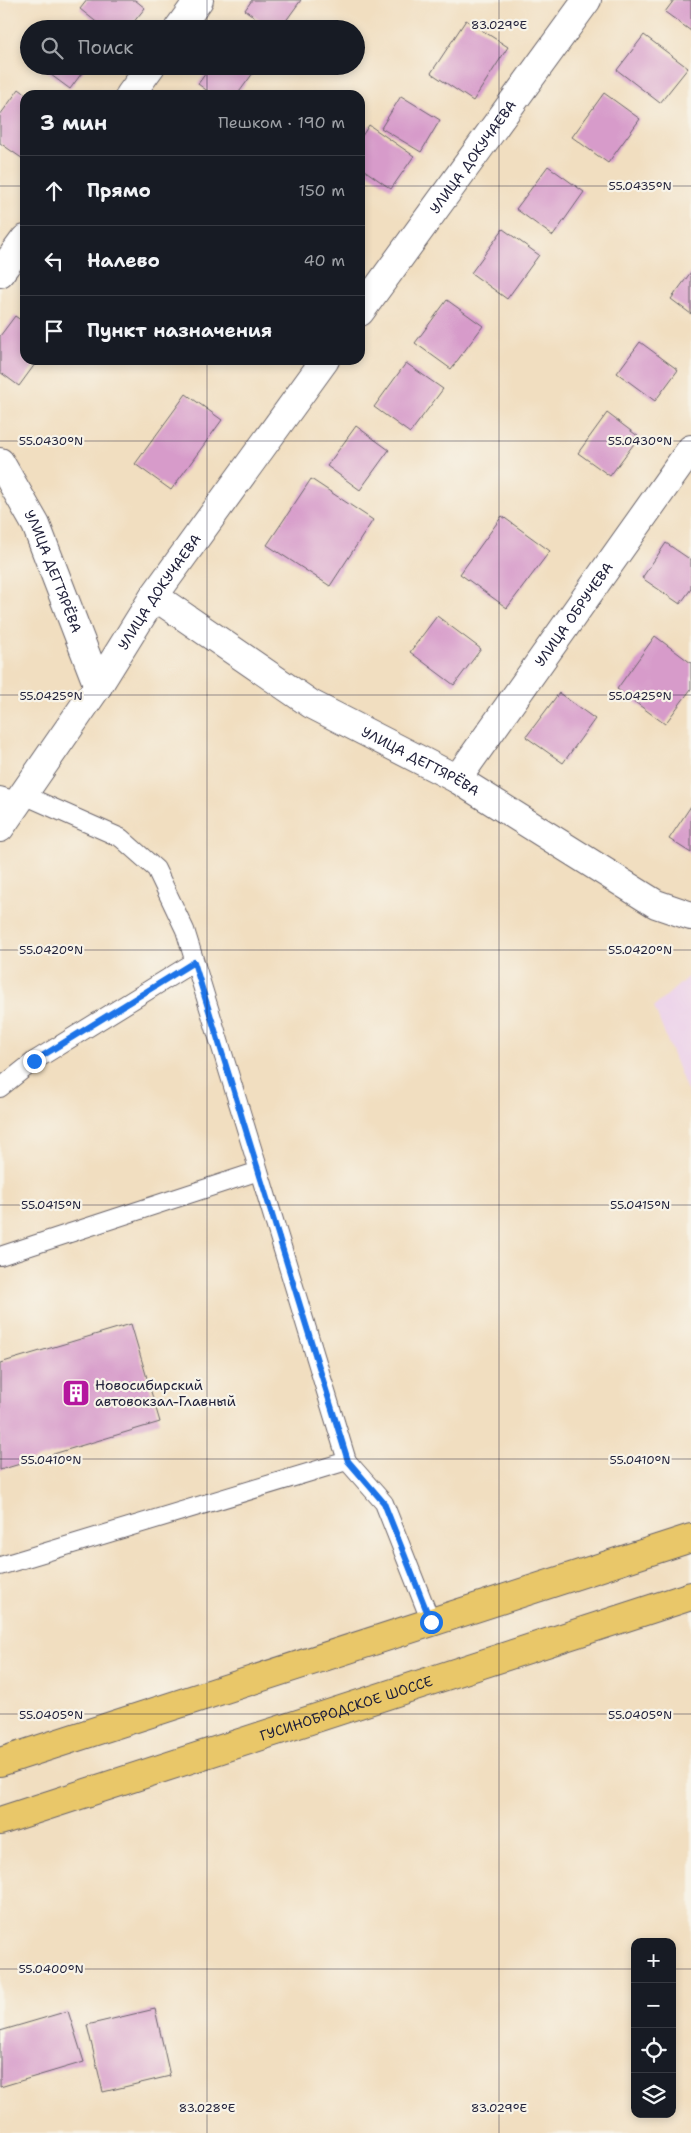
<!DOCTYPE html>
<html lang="ru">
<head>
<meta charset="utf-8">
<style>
  body { margin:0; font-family:"Shantell Sans",sans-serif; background:#20242c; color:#f1f3f6 }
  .controls { position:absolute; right:15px; bottom:15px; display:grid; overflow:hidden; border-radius:10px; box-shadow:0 2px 8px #0003 }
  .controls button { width:45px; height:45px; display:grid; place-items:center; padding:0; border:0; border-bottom:1px solid #363941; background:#171b24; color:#f1f3f6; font:25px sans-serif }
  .stop { position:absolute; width:15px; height:15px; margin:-11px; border:4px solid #1a73e8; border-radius:50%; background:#fff }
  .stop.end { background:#1a73e8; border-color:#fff; box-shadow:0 1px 5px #0008 }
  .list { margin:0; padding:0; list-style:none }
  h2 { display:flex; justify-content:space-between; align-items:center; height:65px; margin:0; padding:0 20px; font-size:21px }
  h2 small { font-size:16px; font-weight:400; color:#9ea1a6 }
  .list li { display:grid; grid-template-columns:32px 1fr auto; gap:15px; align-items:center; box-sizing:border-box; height:70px; padding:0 20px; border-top:1px solid #363941 }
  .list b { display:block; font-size:19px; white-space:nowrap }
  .list em { font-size:16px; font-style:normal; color:#9ea1a6 }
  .icon { flex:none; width:28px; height:28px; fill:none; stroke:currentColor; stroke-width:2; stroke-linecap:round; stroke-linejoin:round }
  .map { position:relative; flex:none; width:691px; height:2133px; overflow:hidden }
  .search { position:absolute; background:#171b24; box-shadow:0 2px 8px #0003; left:20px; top:20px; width:345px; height:55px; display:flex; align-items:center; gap:12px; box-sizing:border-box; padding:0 18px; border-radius:28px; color:#9ea1a6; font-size:19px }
  .panel { position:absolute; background:#171b24; box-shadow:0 2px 8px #0003; left:20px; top:90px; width:345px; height:275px; border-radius:15px }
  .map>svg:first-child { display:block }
</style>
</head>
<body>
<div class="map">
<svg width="691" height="2133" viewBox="0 0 691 2133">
  <rect width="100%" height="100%" fill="#f7f3e8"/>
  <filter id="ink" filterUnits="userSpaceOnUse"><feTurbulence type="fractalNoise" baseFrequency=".02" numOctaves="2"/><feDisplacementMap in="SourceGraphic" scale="10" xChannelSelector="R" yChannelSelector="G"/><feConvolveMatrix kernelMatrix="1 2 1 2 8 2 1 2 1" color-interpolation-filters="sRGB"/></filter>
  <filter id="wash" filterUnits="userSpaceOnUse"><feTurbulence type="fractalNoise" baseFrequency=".0096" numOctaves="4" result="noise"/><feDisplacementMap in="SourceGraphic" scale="20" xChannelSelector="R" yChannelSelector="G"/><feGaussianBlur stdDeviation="1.12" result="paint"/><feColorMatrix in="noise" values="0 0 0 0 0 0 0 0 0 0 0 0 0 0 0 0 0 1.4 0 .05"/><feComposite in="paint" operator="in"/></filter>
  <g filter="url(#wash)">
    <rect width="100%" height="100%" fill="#f1dec0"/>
    <path fill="#ecd1ea" d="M691 974V1101L654 1007Z"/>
    <g id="blocks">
      <path fill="#d79bca" d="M87 0H135L145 8 128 29H105L80 9Z
        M252 0H301L280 29H271L245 10Z
        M674 0H691V31L665 12Z
        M466 20 508 47 473 101 431 73Z
        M644 35 688 68 660 103 617 70Z
        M39 66H87L70 89Z
        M211 66H253L256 69 237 95H213L198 84Z
        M19 89 27 95H25V156L23 159 0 143V115Z
        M604 93 640 119 608 163 572 137Z
        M401 96 440 120 421 152 381 128Z
        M369 125 414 156 391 189 360 167V139Z
        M548 166 584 192 553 236 516 209Z
        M503 229 539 255 507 299 471 273Z
        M691 272V314L671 299Z
        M447 300 483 326 451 369 415 343Z
        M15 316 25 323V360H38L19 386 0 372V336Z
        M640 342 678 370 655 401 617 373Z
        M406 363 443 389 410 433 374 407Z
        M186 394 222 420 171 490 135 464Z
        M607 413 639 437 610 476 578 453Z
        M356 426 389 450 360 490 327 466Z
        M311 479 373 520 330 586 267 545Z
        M502 516 550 551 507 608 460 574Z
        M666 543 691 560V589L680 604 642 578Z
        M437 616 481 649 454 685 410 652Z
        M655 636 691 663V689L665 724 617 689Z
        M559 693 595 719 563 763 526 737Z
        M691 806V853L669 839Z
        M131 1324 160 1422 0 1470V1363Z
        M155 2009 170 2076 103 2092 87 2025Z
        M68 2011 84 2062 0 2087V2031Z"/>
    </g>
  </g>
  <g filter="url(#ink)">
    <use href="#blocks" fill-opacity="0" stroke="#6a646a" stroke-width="1"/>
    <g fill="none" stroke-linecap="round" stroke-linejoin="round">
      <defs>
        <path id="service" d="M24 795 121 838 156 869 185 930 259 1171
          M0 796 20 802
          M0 1088 34 1061 194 962
          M0 1256 259 1171 347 1461 384 1503 431 1622
          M0 1566 347 1461"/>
        <g id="minor">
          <path d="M178 29 199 0"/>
          <path d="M130 95 151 66"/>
          <path d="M0 273 25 239"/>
          <path id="s1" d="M360 312 587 0"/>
          <path id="s2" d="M0 462 36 525 98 686"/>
          <path id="s3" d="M154 596 311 704 457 779 656 904 691 916"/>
          <path id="s4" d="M457 779 691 449"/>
          <path id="s5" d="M0 828 98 686 154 596 325 360"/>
        </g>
        <g id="primary">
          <path d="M0 1762 691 1538"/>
          <path id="s6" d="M0 1821 691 1596"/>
        </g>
      </defs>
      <use href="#service" stroke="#6a646a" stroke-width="20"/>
      <use href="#minor" stroke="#6a646a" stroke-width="30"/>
      <use href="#primary" stroke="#6a646a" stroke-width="30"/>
      <use href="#service" stroke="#fff" stroke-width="18"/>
      <use href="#minor" stroke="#fff" stroke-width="28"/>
      <use href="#primary" stroke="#e9c769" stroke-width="28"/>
    </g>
  </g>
  <g fill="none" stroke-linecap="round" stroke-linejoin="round" filter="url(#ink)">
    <path stroke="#1a73e8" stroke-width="6" d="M34 1061 194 962 348 1461 384 1503 431 1622"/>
  </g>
  <path fill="none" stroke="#22223b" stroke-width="1" stroke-opacity="0.45" d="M207 0V29M499 0V2133M207 66V95M0 186H25M360 186H691M207 360V2133M0 441H691M0 695H691M0 950H691M0 1205H691M0 1459H691M0 1714H691M0 1969H635M672 1969H691"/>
  <defs>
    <symbol id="building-square" viewBox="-11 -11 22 22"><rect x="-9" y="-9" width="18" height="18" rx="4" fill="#b5179e" stroke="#f7f3e8"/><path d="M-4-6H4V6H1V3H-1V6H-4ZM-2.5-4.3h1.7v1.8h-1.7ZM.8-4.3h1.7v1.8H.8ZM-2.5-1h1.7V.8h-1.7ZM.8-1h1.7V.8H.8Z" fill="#fff"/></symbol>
  </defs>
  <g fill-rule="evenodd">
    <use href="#building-square" x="60" y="1377" width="32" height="32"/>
  </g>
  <g text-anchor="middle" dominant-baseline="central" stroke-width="4.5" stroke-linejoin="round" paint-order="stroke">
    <g font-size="14" fill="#22223b" stroke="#f7f3e8">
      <text stroke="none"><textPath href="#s1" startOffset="192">УЛИЦА ДОКУЧАЕВА</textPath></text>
      <text stroke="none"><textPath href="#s2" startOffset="122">УЛИЦА ДЕГТЯРЁВА</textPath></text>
      <text stroke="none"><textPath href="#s5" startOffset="285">УЛИЦА ДОКУЧАЕВА</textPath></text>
      <text stroke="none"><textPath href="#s4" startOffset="202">УЛИЦА ОБРУЧЕВА</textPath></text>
      <text stroke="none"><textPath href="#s3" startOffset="314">УЛИЦА ДЕГТЯРЁВА</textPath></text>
      <text stroke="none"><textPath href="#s6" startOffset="364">ГУСИНОБРОДСКОЕ ШОССЕ</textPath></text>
    </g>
    <g font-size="14" fill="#22223b" stroke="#f7f3e8" text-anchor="start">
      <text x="95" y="1385">Новосибирский<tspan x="95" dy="16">автовокзал-Главный</tspan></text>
    </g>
  </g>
  <g font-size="12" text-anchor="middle" fill="#22223b" stroke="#f7f3e8" stroke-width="4.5" stroke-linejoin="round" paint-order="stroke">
    <text x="499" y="29">83.029°E</text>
    <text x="640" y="190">55.0435°N</text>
    <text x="51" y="445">55.0430°N</text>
    <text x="640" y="445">55.0430°N</text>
    <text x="51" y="700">55.0425°N</text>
    <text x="640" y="700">55.0425°N</text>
    <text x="51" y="954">55.0420°N</text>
    <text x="640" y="954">55.0420°N</text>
    <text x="51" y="1209">55.0415°N</text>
    <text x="640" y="1209">55.0415°N</text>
    <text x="51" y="1464">55.0410°N</text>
    <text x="640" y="1464">55.0410°N</text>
    <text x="51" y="1719">55.0405°N</text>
    <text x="640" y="1719">55.0405°N</text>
    <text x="51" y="1973">55.0400°N</text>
    <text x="207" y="2112">83.028°E</text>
    <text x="499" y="2112">83.029°E</text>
  </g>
</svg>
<div class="controls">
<button>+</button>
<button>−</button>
<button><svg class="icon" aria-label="locate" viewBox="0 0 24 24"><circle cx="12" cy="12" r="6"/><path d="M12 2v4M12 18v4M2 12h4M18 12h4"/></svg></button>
<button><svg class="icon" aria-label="layers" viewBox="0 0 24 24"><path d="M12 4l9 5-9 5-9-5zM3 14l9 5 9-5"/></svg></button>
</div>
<div class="stop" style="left:431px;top:1622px"></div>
<div class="stop end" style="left:34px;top:1061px"></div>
<div class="search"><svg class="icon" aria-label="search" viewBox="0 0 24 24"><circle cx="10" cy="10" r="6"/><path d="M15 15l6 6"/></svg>Поиск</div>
<section class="panel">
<h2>3 мин<small>Пешком · 190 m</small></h2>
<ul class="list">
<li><svg class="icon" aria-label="ahead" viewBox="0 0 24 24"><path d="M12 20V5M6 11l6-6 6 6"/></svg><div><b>Прямо</b></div><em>150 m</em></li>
<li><svg class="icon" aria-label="left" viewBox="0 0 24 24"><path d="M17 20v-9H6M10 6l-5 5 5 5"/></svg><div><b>Налево</b></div><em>40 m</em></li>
<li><svg class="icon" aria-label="arrive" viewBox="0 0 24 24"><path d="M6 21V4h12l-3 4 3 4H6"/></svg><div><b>Пункт назначения</b></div></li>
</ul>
</section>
</div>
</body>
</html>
